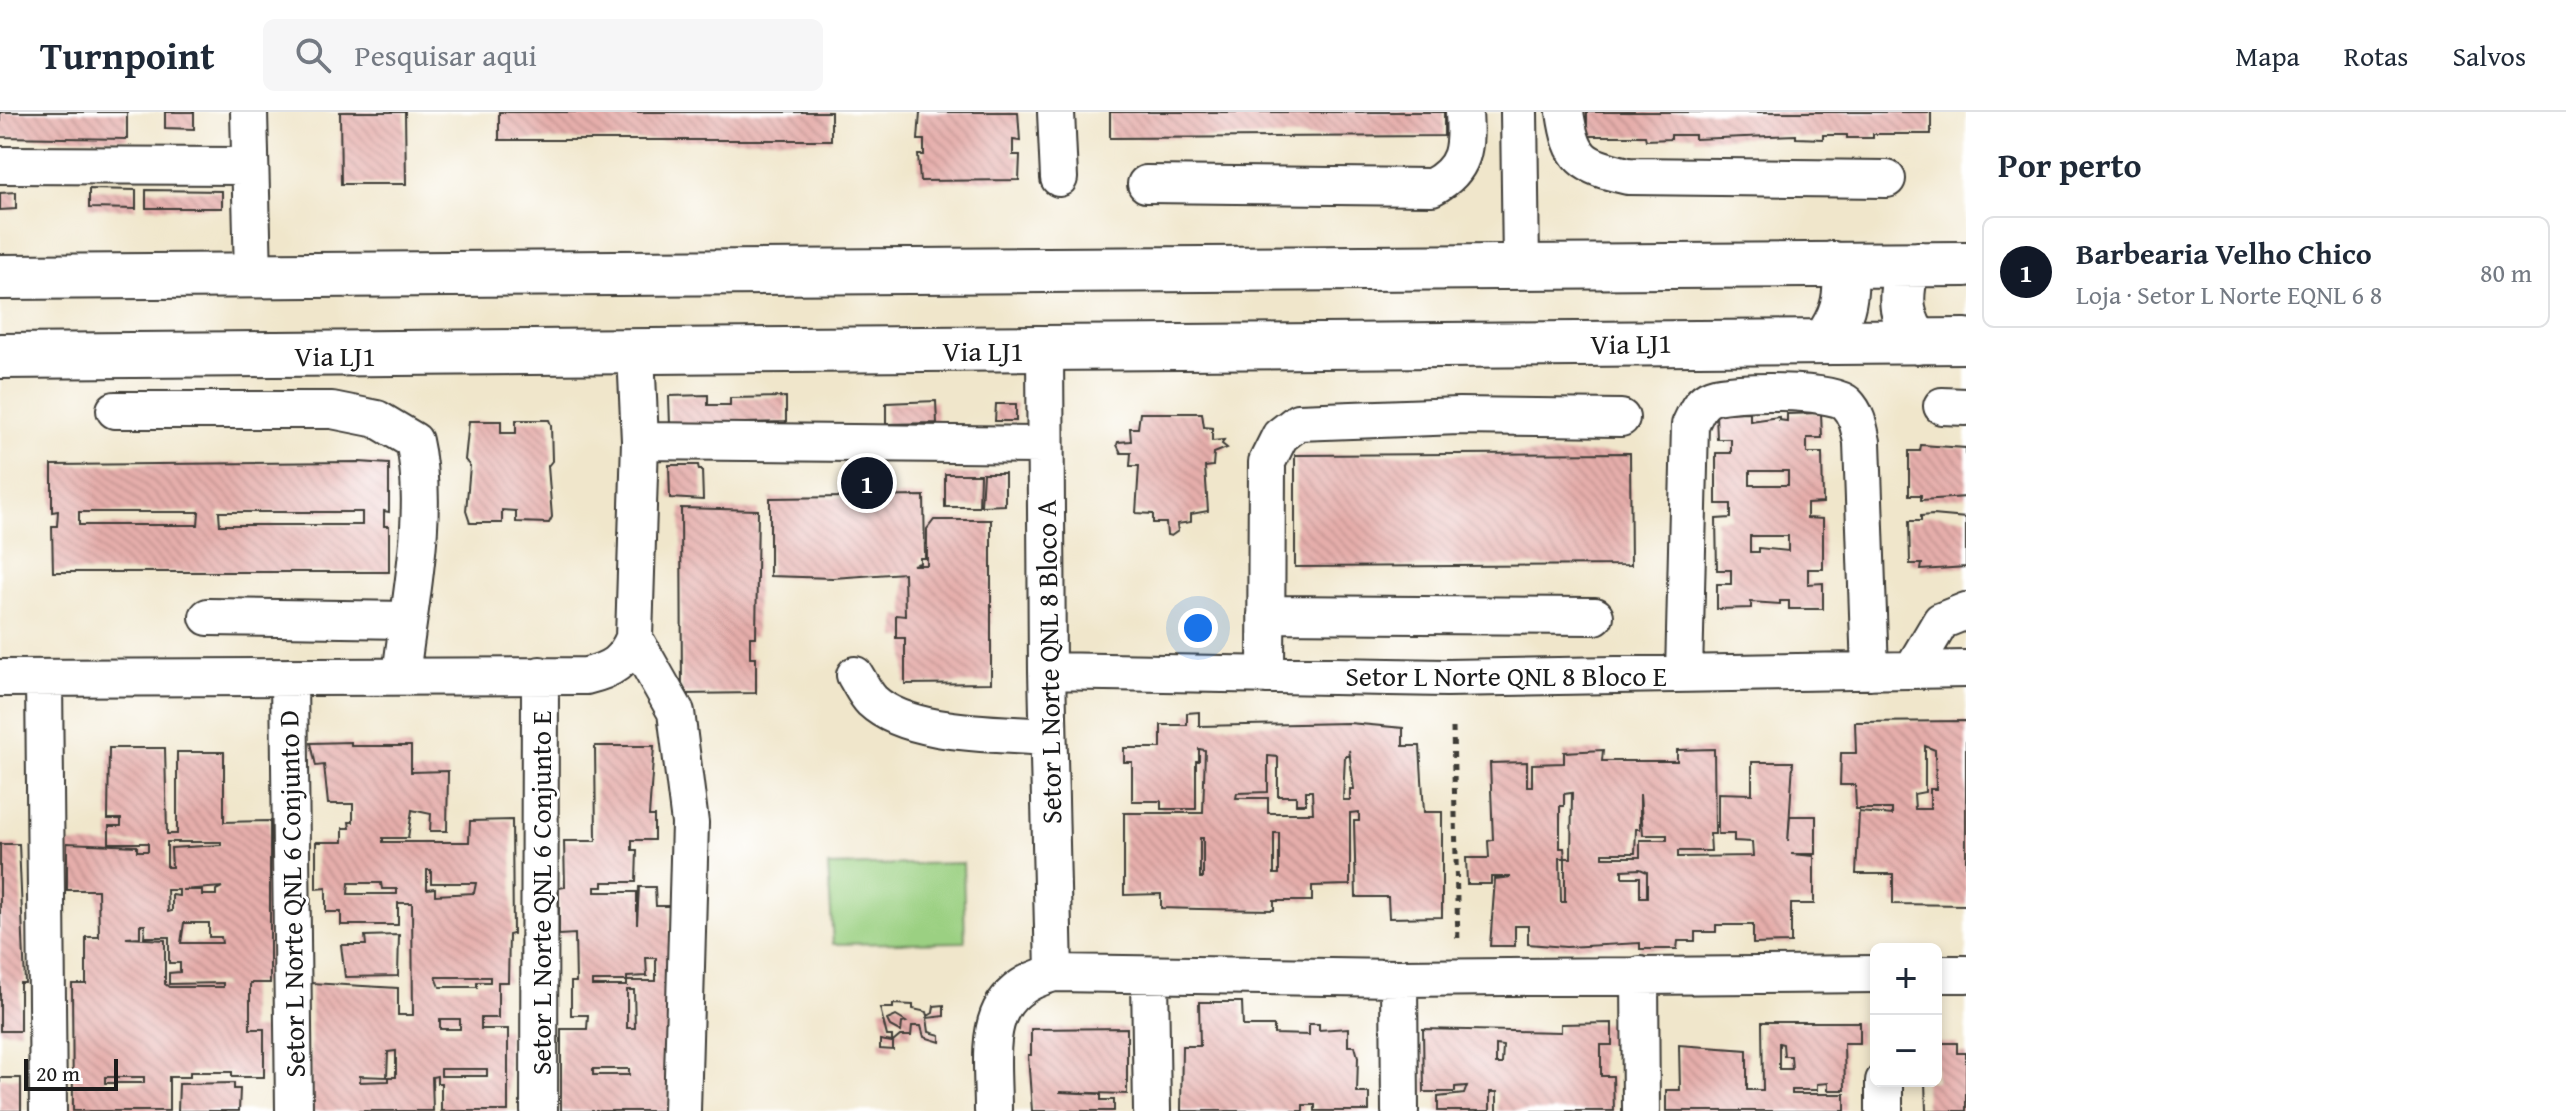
<!DOCTYPE html>
<html lang="pt">
<head>
<meta charset="utf-8">
<style>
  body { margin:0; font-family:"Gentium Book Plus",serif; background:#f6f6f7; color:#1f2937 }
  .controls { position:absolute; right:24px; bottom:24px; display:grid; overflow:hidden; border-radius:12px; box-shadow:0 4px 12px #0003 }
  .controls button { width:72px; height:72px; display:grid; place-items:center; padding:0; border:0; border-bottom:2px solid #e0e1e3; background:#fff; color:#1f2937; font:40px sans-serif }
  .scale { position:absolute; left:24px; bottom:20px; width:94px; box-sizing:border-box; padding-left:8px; border:4px solid #1c1c1c; border-top:0; font-size:22px; line-height:28px; white-space:nowrap; color:#1c1c1c; -webkit-text-stroke:6px #fff; paint-order:stroke }
  .you { position:absolute; left:1198px; top:516px; width:28px; height:28px; margin:-20px; border:6px solid #fff; border-radius:50%; background:#1a73e8; box-shadow:0 0 0 12px #1a73e833 }
  .badge { display:grid; place-items:center; width:52px; height:52px; border-radius:50%; background:#111827; color:#fff; font-size:26px; font-weight:700 }
  .pin { position:absolute; translate:-50% -50%; border:4px solid #fff; box-shadow:0 2px 8px #0006 }
  .list { margin:0; padding:0; list-style:none }
  h2 { display:flex; justify-content:space-between; align-items:center; height:104px; margin:0; padding:0 32px; font-size:34px }
  h2 small { font-size:26px; font-weight:400; color:#747a83 }
  .list li { display:grid; grid-template-columns:52px 1fr auto; gap:24px; align-items:center; box-sizing:border-box; height:112px; margin:0 16px 16px; padding:0 16px; border:2px solid #e0e1e3; border-radius:12px }
  .list b { display:block; font-size:30px; white-space:nowrap }
  .list p { margin:0; font-size:26px; white-space:nowrap; color:#747a83 }
  .list em { font-size:26px; font-style:normal; color:#747a83 }
  .icon { flex:none; width:44px; height:44px; fill:none; stroke:currentColor; stroke-width:2; stroke-linecap:round; stroke-linejoin:round }
  .map { position:relative; flex:none; width:1966px; height:999px; overflow:hidden }
  header { display:flex; align-items:center; gap:48px; box-sizing:border-box; height:112px; padding:0 40px; background:#fff; border-bottom:2px solid #e0e1e3 }
  header strong { font-size:38px }
  nav { display:flex; gap:44px; margin-inline-start:auto; font-size:28px }
  .search { width:560px; height:72px; background:#f6f6f7; display:flex; align-items:center; gap:20px; box-sizing:border-box; padding:0 28px; border-radius:12px; color:#747a83; font-size:30px }
  main { display:flex }
  aside { flex:1; background:#fff }
  .map>svg:first-child { display:block }
</style>
</head>
<body>
<header>
<strong>Turnpoint</strong>
<div class="search"><svg class="icon" aria-label="search" viewBox="0 0 24 24"><circle cx="10" cy="10" r="6"/><path d="M15 15l6 6"/></svg>Pesquisar aqui</div>
<nav><a>Mapa</a><a>Rotas</a><a>Salvos</a></nav>
</header>
<main>
<div class="map">
<svg width="1966" height="999" viewBox="0 0 1966 999">
  <defs>
    <pattern id="building-back-hatch" width="6" height="6" patternUnits="userSpaceOnUse" patternTransform="scale(2)"><rect width="6" height="6" fill="#e5adaa"/><path d="M-1 5l2 2M0 0l6 6M5-1l2 2" fill="none" stroke="#c49492"/></pattern>
  </defs>
  <rect width="100%" height="100%" fill="#fff"/>
  <filter id="ink" filterUnits="userSpaceOnUse"><feTurbulence type="fractalNoise" baseFrequency=".0125" numOctaves="2"/><feDisplacementMap in="SourceGraphic" scale="16" xChannelSelector="R" yChannelSelector="G"/><feConvolveMatrix kernelMatrix="1 2 1 2 8 2 1 2 1" color-interpolation-filters="sRGB"/></filter>
  <filter id="wash" filterUnits="userSpaceOnUse"><feTurbulence type="fractalNoise" baseFrequency=".006" numOctaves="4" result="noise"/><feDisplacementMap in="SourceGraphic" scale="32" xChannelSelector="R" yChannelSelector="G"/><feGaussianBlur stdDeviation="1.8" result="paint"/><feColorMatrix in="noise" values="0 0 0 0 0 0 0 0 0 0 0 0 0 0 0 0 0 1.4 0 .05"/><feComposite in="paint" operator="in"/></filter>
  <g filter="url(#wash)">
    <rect width="100%" height="100%" fill="#f0e6cb"/>
    <path fill="#9bd082" stroke="#5c764f" stroke-width="2" d="M963 751 965 830 833 832 828 754Z"/>
    <g id="blocks">
      <path fill="url(#building-back-hatch)" fill-rule="evenodd" d="M0 0H127V27L0 25Z
        M165 0H194V17L165 16Z
        M340 0H405L406 72H341Z
        M499 0H831V28H499Z
        M920 0H1018L1020 29 1013 28V43H1020L1019 68 920 69 918 43H924V28H918Z
        M1110 0H1444V24L1110 26Z
        M1587 0H1931V22H1873V26H1847V23H1823V27L1796 26V23L1695 27V23H1671V27L1646 28 1645 24H1587Z
        M89 77 136 78V97L89 96Z
        M146 78 222 79V96H146Z
        M16 80V97L0 98V81Z
        M708 283V293H730V286L786 285V310L670 313 669 284Z
        M936 289 937 311 886 312V291Z
        M996 292H1016V309H995Z
        M1750 300V309L1779 305V308L1787 309V302L1821 301 1822 326H1807V341H1822L1823 391 1807 392V406L1823 407V457H1808V472L1823 471V497H1789V489H1780V492L1751 490V496L1717 497V472H1731V458H1717L1716 407 1731 406V392H1716V341H1731V327H1717L1716 301ZM1750 359H1788V373H1750ZM1750 424H1788V439L1759 436V440H1750Z
        M1140 301H1202L1204 315 1212 316V329L1224 328 1222 332 1227 336 1214 341 1213 354 1205 355 1208 399 1191 402V410L1177 412 1178 419 1171 424 1167 423 1166 411H1153V402L1136 401 1139 354H1130L1131 341H1121L1117 333 1118 330 1131 329 1130 316H1138Z
        M516 308H549L551 313 552 349 548 354 552 405 549 411 516 410V399L502 398V411H470L466 399 470 354 465 348 469 309H501V321H516Z
        M1921 333 1966 336V385L1921 388V383H1909V339H1920Z
        M1630 341 1631 453 1295 455V343Z
        M359 350 389 352V400L384 399V414H389V460H53L52 414H57L58 399 52 400V353ZM79 400H199L198 413H79ZM219 400H362V413H220Z
        M669 353H698L699 358H702L703 388 670 386Z
        M983 361H1005V393L981 394Z
        M945 362H980L979 395H945Z
        M924 384 925 446H920V451L913 453H927V417L934 408H991V571L905 572V526H896V503L905 504 904 461 833 466 770 464V386Z
        M681 396 758 398 756 525H750V546H756V581L682 582Z
        M1933 403 1966 406V455L1921 458 1922 452H1910L1909 409H1921V404Z
        M1199 600V614L1349 611 1403 616V634H1420L1424 700H1442V805L1389 806 1388 785H1356L1354 709H1359V700L1350 701V773L1312 774V789H1274V798L1199 797 1161 796V782L1124 783V701H1203L1205 638 1199 637V649H1196V697H1161V689H1132V650H1124V636H1161V613H1187V601ZM1349 638 1354 677H1350V688H1343L1345 644H1350ZM1268 644 1278 645V684H1296V692H1306V679H1312L1313 701H1268V686H1236L1237 681 1268 680ZM1274 721H1279V762H1274ZM1200 726H1203V766H1200Z
        M1966 609V793L1893 792V762H1856L1859 700 1892 703V697H1856L1855 673H1840L1841 641H1856L1855 610ZM1925 634 1935 638 1936 677H1930V697H1915L1914 682 1925 680Z
        M351 630V634H411V660L448 659 447 719H430L431 702 412 698 408 726H383V730H469L470 709 512 708 513 822 509 823 508 870H498V906H481V917H508V999H441V971H437V964L432 965 433 999H311V871L398 876V903H413L412 791H398V813H341V800H326V776L316 777V730H343V716H350L349 710H353V692H328L324 653 316 654 311 631ZM427 758H431V771H476L474 781 435 783V776L427 777ZM349 771H381L382 777H397V782H348ZM436 865H490V870H477V875H440ZM440 907H460V917H440ZM396 939V965H389V969L360 970V964L387 965 388 940ZM441 957H487V964H441Z
        M595 634H654L649 704H654V728H632V738H637L636 770H603V775H595V780H637V812L639 775H655L656 794H670L669 999H561V917H587L588 903H571V870H576L575 822 559 823V776L565 775 564 729H596ZM646 846H656V869H627V865L647 864ZM592 869H627V874H592ZM627 878H634L635 916H627ZM593 957H629V963H593Z
        M109 636H165L167 722H177V640H224V710L270 709V871H250V917H264V965H232V960H190V965H169V999H73L72 872H86V825H99L98 778H67V731L137 734V739H148V731H109V714H121V707H108ZM167 730H221V733L171 736 172 755H167ZM222 775 216 778V783H202V778H182ZM167 778H179V784L172 783V799L168 800ZM184 811H209V825H221L222 831H181ZM140 813H145L144 825H169V851H180V860L169 861V872L223 871V875H169L165 872V828L126 826 140 825ZM105 965H144V971H105Z
        M1714 637 1715 722H1710L1711 739H1678V745L1753 744 1752 730 1734 729V722H1718V681L1752 682V650H1793L1788 730 1790 704H1816V742H1791L1814 744V792H1791V831L1753 832V813H1716V820H1695V829H1678L1677 837H1640V831L1566 835 1528 832V814H1515V834H1490L1495 767 1511 765H1491V772H1467L1466 746H1489L1488 729 1493 728 1490 651 1527 650V674H1532V652L1564 651V640L1603 638 1602 649H1677V638ZM1572 681 1571 746H1565L1564 736H1560V694H1564V682ZM1640 682 1643 723H1667V728H1640V745H1603V741H1635L1636 717H1640ZM1560 746H1565V790H1561ZM1640 757 1647 760V785H1640V765H1622V758Z
        M0 732H19L25 871H20V919H0Z
        M399 823 398 864 345 865 341 833H366L365 824Z
        M1199 890H1242L1243 914H1274V922L1309 923V912H1319V918L1348 916V934H1355L1358 945 1357 981H1369V999H1315V993H1303V999H1181L1182 934H1200Z
        M893 892 913 893V897L927 900 928 904 933 901 934 894 944 893V904L927 906 929 920 940 923V930L924 925 921 914H912L911 924H900L893 930V938L880 937V928L892 930V924H887L880 896H893ZM896 904 906 910 902 911 901 920 890 914 887 908Z
        M1762 910H1860V931H1844L1845 978H1828V971L1817 972V978H1792V982H1845V999H1666V978H1680L1679 933 1747 938V978H1763ZM1779 931 1783 932 1784 944H1791L1792 957H1779Z
        M1612 911V933H1601V964H1613L1614 999H1497V980H1490V999H1438V985L1464 982 1467 974 1455 975V980H1424L1423 917 1561 920V912ZM1496 933 1503 934 1502 952H1496Z
        M1127 916V982L1059 980 1101 982V988H1114V999H1032L1028 943H1031V917Z
        M1936 931H1957V941H1966V999H1926L1925 969H1936Z
        M0 966H21V999H0Z
        M234 971V977H240L239 999H178L179 972Z"/>
    </g>
  </g>
  <g filter="url(#ink)">
    <use href="#blocks" fill-opacity="0" stroke="#3c3a36" stroke-width="2"/>
    <g fill="none" stroke-linecap="round" stroke-linejoin="round">
      <defs>
        <path id="minor" d="M249 0 253 163
          M1056 0 1059 66
          M1519 0 1521 154
          M1565 0C1572 48 1581 53 1628 64L1887 67
          M0 53 248 54
          M1146 72 1432 75C1466 57 1466 35 1464 0
          M1045 238 1047 559 1054 861
          M1942 294 1966 295
          M115 298H332L377 307 414 329C430 399 409 493 401 564
          M640 329 1044 333
          M1266 502 1595 504
          M208 505 407 508
          M634 526 676 600 690 711 682 999
          M1912 558 1941 509 1966 499
          M1047 559 1446 566 1966 557
          M1684 562 1690 313C1696 301 1699 290 1712 285 1733 278 1831 277 1846 291 1857 302 1859 315 1862 330L1870 559
          M855 563C860 571 865 582 872 589 909 624 999 621 1048 625
          M1266 563 1267 350 1280 324 1298 310 1459 304 1621 306
          M289 565 294 999
          M0 566 586 564C612 558 624 550 634 526L640 329 636 241
          M44 566 48 999
          M1936 862H1966
          M1640 863 1641 999
          M1150 865 1152 999
          M1399 866 1400 999
          M1884 969V999
          M539 999 540 563
          M993 999C993 935 979 881 1054 861L1399 866 1876 862"/>
        <path id="major" d="M0 165 1966 152
          M1825 229C1842 205 1847 188 1845 159L1833 152
          M1918 230C1901 207 1899 188 1906 161L1919 152
          M0 244 1966 229"/>
      </defs>
      <use href="#minor" stroke="#3c3a36" stroke-width="40"/>
      <use href="#major" stroke="#3c3a36" stroke-width="48"/>
      <path stroke="#3c3a36" stroke-width="5" stroke-dasharray="6 6" stroke-linecap="butt" d="M1453 616 1458 832"/>
      <use href="#minor" stroke="#fff" stroke-width="36"/>
      <use href="#major" stroke="#fff" stroke-width="44"/>
    </g>
  </g>
  <g text-anchor="middle" dominant-baseline="central" stroke-width="6" stroke-linejoin="round" paint-order="stroke">
    <g font-size="28" fill="#1c1c1c" stroke="#fff">
      <text transform="translate(1631 231) rotate(-1)">Via LJ1</text>
      <text x="983" y="238">Via LJ1</text>
      <text x="335" y="243">Via LJ1</text>
      <text transform="translate(1048 550) rotate(-91)">Setor L Norte QNL 8 Bloco A</text>
      <text x="1506" y="563">Setor L Norte QNL 8 Bloco E</text>
      <text transform="translate(540 781) rotate(-90)">Setor L Norte QNL 6 Conjunto E</text>
      <text transform="translate(291 782) rotate(-91)">Setor L Norte QNL 6 Conjunto D</text>
    </g>
  </g>
</svg>
<div class="controls">
<button>+</button>
<button>−</button>
</div>
<div class="scale">20 m</div>
<div class="you"></div>
<div class="pin badge" style="left:867px;top:371px">1</div>
</div>
<aside>
<h2>Por perto<small></small></h2>
<ul class="list">
<li><span class="badge">1</span><div><b>Barbearia Velho Chico</b><p>Loja · Setor L Norte EQNL 6 8</p></div><em>80 m</em></li>
</ul>
</aside>
</main>
</body>
</html>
